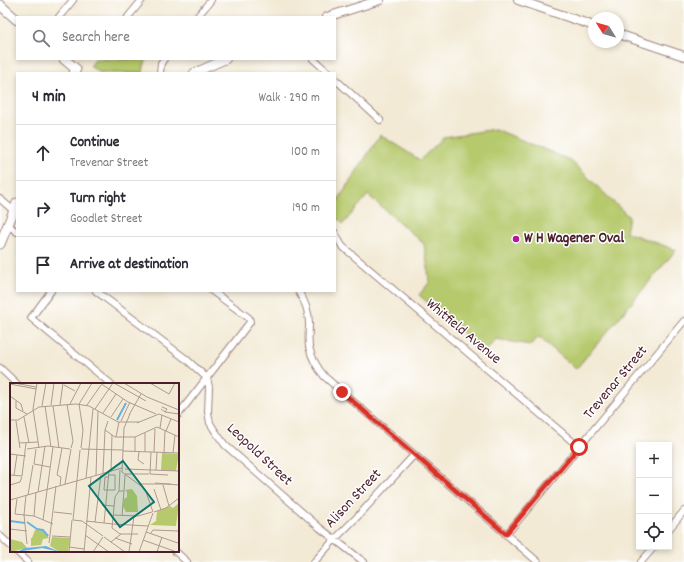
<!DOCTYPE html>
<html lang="en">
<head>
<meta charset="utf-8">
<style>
  body { margin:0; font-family:Dekko,sans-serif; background:#f7f7f7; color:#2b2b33 }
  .controls { position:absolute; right:12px; bottom:12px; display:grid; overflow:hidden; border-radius:0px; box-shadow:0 2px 6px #0003 }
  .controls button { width:36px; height:36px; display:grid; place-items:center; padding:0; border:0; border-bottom:1px solid #e1e1e2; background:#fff; color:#2b2b33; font:20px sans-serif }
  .compass { position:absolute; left:588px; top:12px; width:36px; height:36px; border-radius:50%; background:#fff; box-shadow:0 2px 6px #0003; rotate:307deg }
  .stop { position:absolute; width:12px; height:12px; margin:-9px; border:3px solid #d93025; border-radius:50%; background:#fff }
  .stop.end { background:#d93025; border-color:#fff; box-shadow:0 1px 4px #0008 }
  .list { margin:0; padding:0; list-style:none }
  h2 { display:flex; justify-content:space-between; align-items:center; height:52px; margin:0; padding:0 16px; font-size:17px }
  h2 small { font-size:13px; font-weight:400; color:#7c7c81 }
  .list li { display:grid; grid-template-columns:26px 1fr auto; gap:12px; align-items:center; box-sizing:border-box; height:56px; padding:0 16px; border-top:1px solid #e1e1e2 }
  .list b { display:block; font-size:15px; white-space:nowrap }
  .list p { margin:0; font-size:13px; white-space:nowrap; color:#7c7c81 }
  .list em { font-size:13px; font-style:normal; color:#7c7c81 }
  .icon { flex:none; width:22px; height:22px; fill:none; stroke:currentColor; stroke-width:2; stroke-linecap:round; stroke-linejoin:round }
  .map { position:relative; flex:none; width:684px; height:562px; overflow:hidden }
  .search { position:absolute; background:#fff; box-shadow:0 2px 6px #0003; left:16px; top:16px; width:320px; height:44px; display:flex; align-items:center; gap:10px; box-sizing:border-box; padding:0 14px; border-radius:0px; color:#7c7c81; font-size:15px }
  .panel { position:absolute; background:#fff; box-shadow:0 2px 6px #0003; left:16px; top:72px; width:320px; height:220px; border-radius:0px }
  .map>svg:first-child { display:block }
</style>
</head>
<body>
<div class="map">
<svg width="684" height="562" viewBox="0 0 684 562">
  <rect width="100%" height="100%" fill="#fff"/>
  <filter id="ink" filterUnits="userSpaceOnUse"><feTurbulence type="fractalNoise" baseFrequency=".025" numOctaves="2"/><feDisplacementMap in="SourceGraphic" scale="8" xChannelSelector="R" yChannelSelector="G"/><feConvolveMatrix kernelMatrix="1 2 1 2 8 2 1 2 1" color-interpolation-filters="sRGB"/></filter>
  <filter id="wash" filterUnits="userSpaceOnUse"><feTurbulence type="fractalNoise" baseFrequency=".012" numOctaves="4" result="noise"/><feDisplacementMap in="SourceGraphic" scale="16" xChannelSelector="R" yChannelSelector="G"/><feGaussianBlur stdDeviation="0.9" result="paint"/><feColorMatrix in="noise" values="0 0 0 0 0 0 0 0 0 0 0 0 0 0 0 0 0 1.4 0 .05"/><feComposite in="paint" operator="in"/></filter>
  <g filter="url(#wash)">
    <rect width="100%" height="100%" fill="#f3ead5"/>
    <path fill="#b6c96c" stroke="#80744c" d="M96 59H147L144 66 143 73H101L91 67V65Z
      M495 129 570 160 629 217 626 232 676 250 576 369 539 337 530 345 496 339 485 352 419 295 429 283 428 269 424 244 368 195 343 224 335 216V205L380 135 420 160 444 137Z"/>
  </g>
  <g filter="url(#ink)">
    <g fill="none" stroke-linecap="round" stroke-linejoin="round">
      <defs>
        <path id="minor" d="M59 17 73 0
          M128 17 142 0
          M197 17 211 0
          M313 59 329 73
          M160 73 161 63 164 59
          M335 79 380 120
          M0 199 14 211
          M8 225 17 232
          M335 233 342 246 579 447
          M51 291 31 318 111 384
          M96 291 186 359 207 378 209 387 208 412 210 423 215 431 225 445 320 528 364 562
          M298 291C305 301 309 311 309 323 309 331 308 339 309 347 312 359 317 368 325 377L538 562
          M0 368 17 384
          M178 415 250 322 249 318 212 291
          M669 529 684 511
          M506 535 684 321
          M0 536 11 546
          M16 551 28 562
          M175 551 187 562
          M314 562 334 540 359 515 414 455
          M641 562 654 547"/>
        <path id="secondary" d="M518 0 594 26
          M327 17 380 0
          M618 34 684 56
          M194 73 226 59"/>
        <path id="primary" d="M0 5 17 20
          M64 59 76 69 74 73
          M0 244 17 203"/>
      </defs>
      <use href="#minor" stroke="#9e8480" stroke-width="8"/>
      <use href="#secondary" stroke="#9e8480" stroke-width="10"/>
      <use href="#primary" stroke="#9e8480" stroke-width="11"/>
      <use href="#minor" stroke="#fff" stroke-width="6"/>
      <use href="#secondary" stroke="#fff" stroke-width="8"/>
      <use href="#primary" stroke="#fff" stroke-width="9"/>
    </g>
  </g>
  <g fill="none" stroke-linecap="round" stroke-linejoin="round" filter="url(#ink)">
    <path stroke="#d93025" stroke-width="5" d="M342 392 506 534 579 447"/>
  </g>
  <circle fill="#b5179e" stroke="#fff" stroke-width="1.5" cx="516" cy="239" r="4"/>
  <g text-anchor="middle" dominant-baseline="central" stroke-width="3" stroke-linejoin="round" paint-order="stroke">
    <g font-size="15" font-weight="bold" fill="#4a1f2b" stroke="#fff" text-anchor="start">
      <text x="524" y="239">W H Wagener Oval</text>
    </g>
    <g font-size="15" fill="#4a1f2b" stroke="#fff">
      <text transform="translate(463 332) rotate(40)">Whitfield Avenue</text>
      <text transform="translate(616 383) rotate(-50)">Trevenar Street</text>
      <text transform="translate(259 455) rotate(43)">Leopold Street</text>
      <text transform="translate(354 499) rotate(-47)">Alison Street</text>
    </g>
  </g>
  <g transform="translate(10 383)">
    <rect width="169" height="169" fill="#f3ead5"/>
    <path d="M152 70 169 71 166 88 151 87ZM122 106 127 113 128 129H116L113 123 114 116 117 114V109L115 107ZM169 120 166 143 140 142 146 138 147 128 160 123 163 125ZM31 146 39 155 33 156 31 162 21 163V155H18H22L25 147ZM42 154 60 155 58 169H50L40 163ZM0 156 12 159 17 165 0 169Z" fill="#b6c96c"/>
    <path d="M36 163 50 169 32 165 7 169 15 165Z" fill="#6bb1e1"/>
    <path fill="none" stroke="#6bb1e1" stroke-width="2" d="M107 37 116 20M0 138 15 140M17 139 27 146 33 147 38 153"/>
    <path fill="none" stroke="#af9991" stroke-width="1" d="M4 0 26 4M27 0 23 26 29 65M90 0 118 19 146 31M104 0 136 18M114 0 137 14 169 27M140 0 159 11M0 1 26 6M54 2 65 8M159 11 165 0M0 13 11 21 13 28M6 18V25L17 31M57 21 63 58 61 65M60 21 71 0M41 22 44 0M50 22 53 0M77 22 91 2M32 23 36 0M35 23 41 64M43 23 49 65M85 26 103 0M151 26 155 29 157 26 152 24M155 29 169 31M93 30 106 11M120 31 114 45 112 89 135 106 143 129M119 32 131 11M14 34 19 60M101 34 113 16M0 37H8L29 24 66 21 79 23 108 39H129M6 38 10 65M98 38 95 47 105 54H114M111 38 120 19M127 40 149 31 169 39M150 45 152 32M156 48 161 36M0 51V64M106 54 109 39M114 54H125L147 44 169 54M9 60 28 59M71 65 73 47 69 21 82 0M17 66 38 63 60 66M71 66 113 67M113 68 169 70M125 69V54M129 69 128 77 134 81M135 69V50M144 69 145 46M154 70 155 47M163 70 165 52M0 71 16 73M24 81 40 84M24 81 26 66M115 86 169 88M146 87 147 69M101 88 102 52M93 90 95 47M115 91H139M140 91 141 69M140 91 158 92M0 92 12 93M4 92 7 72M86 92 88 28M99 92H105V107H94L95 94H99M12 93 16 60M76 95 83 26M145 100 169 102M55 101 61 66M130 101H161M0 102 10 99 12 94M50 102 51 94 47 92 52 65M153 102 159 123M144 106 151 127M109 108H114L112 133M109 108 110 87M114 108 115 92M28 109 35 63M16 112 14 132 17 161M18 112 23 82M7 116 5 131 24 133 43 141M0 117 112 85M92 122 104 123M44 129 62 131M144 129 156 125 169 115M103 132 128 133 142 129M24 133 26 109M33 137 43 64M63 137 70 67M63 137 72 138 93 153M76 138 103 141M85 139 91 92M94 140 99 88M103 141 138 143M102 145 105 114 109 108M102 145 110 151H128M0 146 17 148M136 149 168 160M141 150 143 147 169 148M75 152 99 169M42 153 60 154M94 154 115 169M105 155 122 161M133 157 164 168M101 159 111 151M39 160 46 103M59 164 74 166M59 169 62 137M74 169 81 94M83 169 93 154M119 169 124 133M129 169 143 130M147 169 152 154"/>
    <path fill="#0f766e" fill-opacity="0.15" stroke="#0f766e" stroke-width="2" d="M113 78 144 119 110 144 79 103Z"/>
    <rect width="169" height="169" fill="none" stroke="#4a1f2b" stroke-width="2"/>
  </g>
</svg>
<div class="controls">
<button>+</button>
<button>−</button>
<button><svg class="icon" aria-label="locate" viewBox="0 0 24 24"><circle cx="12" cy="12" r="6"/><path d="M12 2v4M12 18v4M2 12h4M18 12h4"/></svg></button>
</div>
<svg class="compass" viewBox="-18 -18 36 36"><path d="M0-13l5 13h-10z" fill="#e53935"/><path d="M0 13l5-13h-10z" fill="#7c7c81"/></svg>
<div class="stop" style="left:579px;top:447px"></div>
<div class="stop end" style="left:342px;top:392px"></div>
<div class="search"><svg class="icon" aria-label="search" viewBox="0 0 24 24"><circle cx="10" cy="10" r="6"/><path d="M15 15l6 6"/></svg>Search here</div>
<section class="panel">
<h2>4 min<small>Walk · 290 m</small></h2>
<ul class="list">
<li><svg class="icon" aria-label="ahead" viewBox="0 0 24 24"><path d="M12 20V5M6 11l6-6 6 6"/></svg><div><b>Continue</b><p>Trevenar Street</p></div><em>100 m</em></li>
<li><svg class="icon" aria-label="right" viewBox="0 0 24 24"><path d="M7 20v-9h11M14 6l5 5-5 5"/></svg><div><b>Turn right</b><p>Goodlet Street</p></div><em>190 m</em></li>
<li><svg class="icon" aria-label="arrive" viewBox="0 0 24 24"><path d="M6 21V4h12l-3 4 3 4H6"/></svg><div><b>Arrive at destination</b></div></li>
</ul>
</section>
</div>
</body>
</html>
